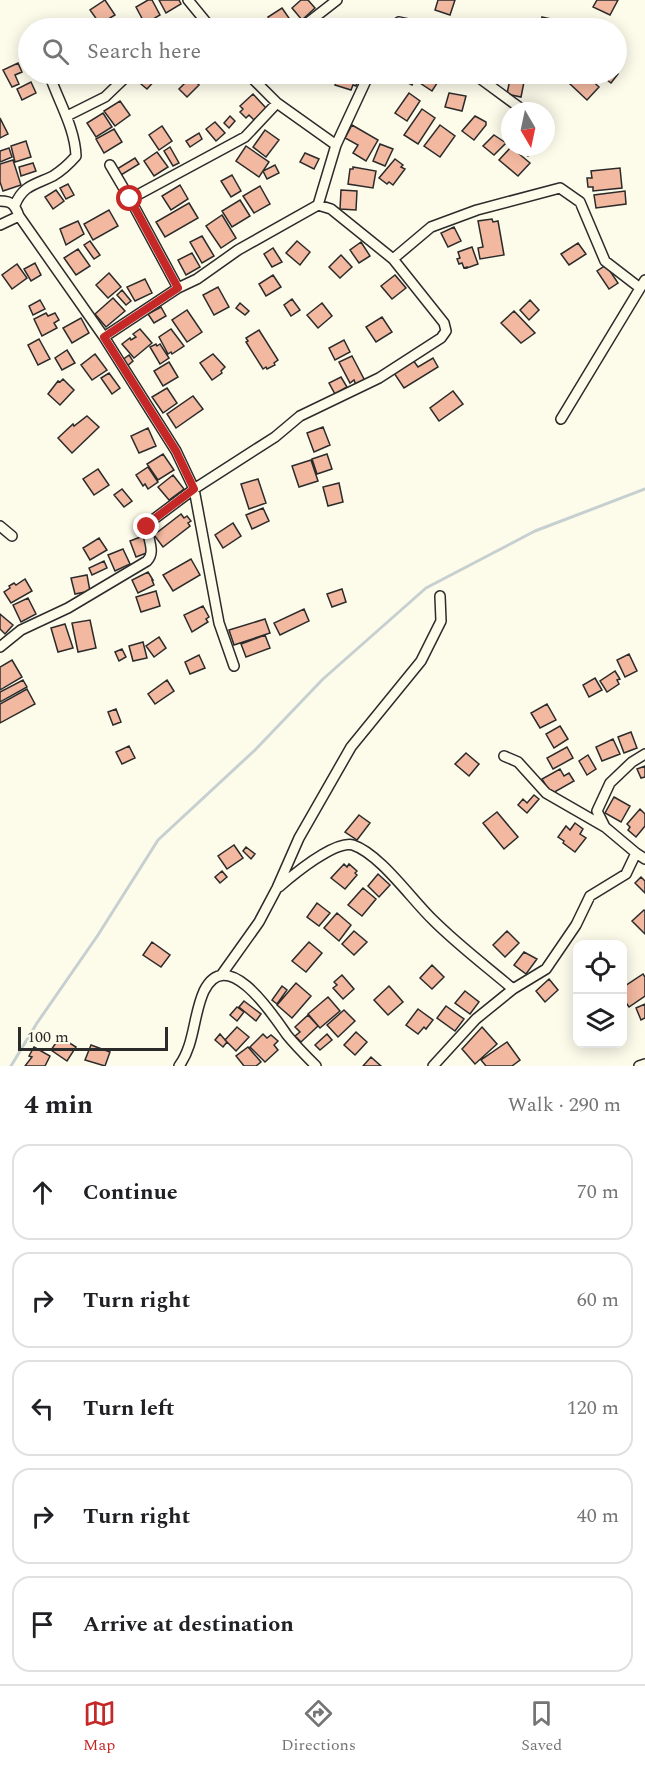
<!DOCTYPE html>
<html lang="en">
<head>
<meta charset="utf-8">
<style>
  body { margin:0; font-family:Spectral,serif; background:#f6f6f6; color:#202124 }
  .controls { position:absolute; right:18px; bottom:18px; display:grid; overflow:hidden; border-radius:12px; box-shadow:0 3px 15px #0003 }
  .controls button { width:54px; height:54px; display:grid; place-items:center; padding:0; border:0; border-bottom:2px solid #e0e0e0; background:#fff; color:#202124; font:30px sans-serif }
  .compass { position:absolute; left:501px; top:102px; width:54px; height:54px; border-radius:50%; background:#fff; box-shadow:0 3px 15px #0003; rotate:171deg }
  .scale { position:absolute; left:18px; bottom:15px; width:150px; box-sizing:border-box; padding-left:6px; border:3px solid #2b2b2b; border-top:0; font-size:16px; line-height:21px; white-space:nowrap; color:#2b2b2b; -webkit-text-stroke:4px #fdfbea; paint-order:stroke }
  .stop { position:absolute; width:18px; height:18px; margin:-14px; border:4px solid #c62828; border-radius:50%; background:#fff }
  .stop.end { background:#c62828; border-color:#fff; box-shadow:0 2px 6px #0008 }
  .list { margin:0; padding:0; list-style:none }
  h2 { display:flex; justify-content:space-between; align-items:center; height:78px; margin:0; padding:0 24px; font-size:26px }
  h2 small { font-size:20px; font-weight:400; color:#757577 }
  .list li { display:grid; grid-template-columns:39px 1fr auto; gap:18px; align-items:center; box-sizing:border-box; height:96px; margin:0 12px 12px; padding:0 12px; border:2px solid #e0e0e0; border-radius:18px }
  .list b { display:block; font-size:22px; white-space:nowrap }
  .list em { font-size:20px; font-style:normal; color:#757577 }
  .icon { flex:none; width:33px; height:33px; fill:none; stroke:currentColor; stroke-width:2; stroke-linecap:round; stroke-linejoin:round }
  .map { position:relative; flex:none; width:645px; height:1066px; overflow:hidden }
  .search { position:absolute; background:#fff; box-shadow:0 3px 15px #0003; left:18px; right:18px; top:18px; height:66px; display:flex; align-items:center; gap:15px; box-sizing:border-box; padding:0 21px; border-radius:33px; color:#757577; font-size:22px }
  .sheet { height:618px; background:#fff }
  nav { display:flex; justify-content:space-around; align-items:center; box-sizing:border-box; height:84px; border-top:2px solid #e0e0e0; background:#fff; font-size:16px; color:#757577 }
  nav a { display:grid; justify-items:center; gap:3px }
  nav .on { color:#c62828 }
  .map>svg:first-child { display:block }
</style>
</head>
<body>
<div class="map">
<svg width="645" height="1066" viewBox="0 0 645 1066">
  <rect width="100%" height="100%" fill="#fdfbea"/>
  <g fill="none" stroke-linecap="round" stroke-linejoin="round">
    <path stroke="#c7d0d0" stroke-width="3" d="M11 1066 37 1023 98 935 158 840 255 750 323 679 426 588 535 531 645 489"/>
  </g>
  <path fill="#f2b8a0" stroke="#2b2b2b" stroke-width="1.5" d="M105 0 115 15 100 24 90 10Z
    M148 0H152L160 15 145 24 136 7Z
    M159 0H179L181 4 166 13Z
    M301 0H308L315 8 302 20 292 8Z
    M438 0H455L450 15 435 10Z
    M597 0H618L610 15 593 7Z
    M282 8 291 21 279 28H275L268 17Z
    M542 17 556 20 553 28H539Z
    M159 19 166 28 146 27 154 21Z
    M18 63 22 72 15 75 19 84 12 87 3 70Z
    M616 73 618 74 611 83 599 74Z
    M140 74H156L159 76 147 89 135 79Z
    M340 74H360L356 86 353 85 351 90 335 85Z
    M396 74H418L412 85 395 76Z
    M426 74H443L432 91 420 83Z
    M579 74H585L599 87 587 100 569 83Z
    M191 77 199 85 187 97 179 89Z
    M510 79 524 82 521 97 507 94Z
    M31 82 36 93 22 100 17 89Z
    M409 93 420 101 407 121 395 113Z
    M449 93 466 96 462 111 445 107Z
    M253 94 266 108 254 120 249 115 246 118 240 112 243 109 240 106Z
    M120 101 130 115 115 126 104 111Z
    M422 109 435 118 418 144 404 135Z
    M103 113 112 127 96 137 87 123Z
    M230 116 235 121 229 128 224 123Z
    M475 116 486 122V125L474 140 462 131Z
    M0 118 8 134 0 138Z
    M215 122 225 133 216 141 206 129Z
    M352 125 378 140 366 161 353 153 358 145 345 138Z
    M440 125 455 136 440 157 424 146Z
    M162 126 172 141 159 150 149 135Z
    M114 129 122 142 104 153 96 139Z
    M265 130 279 140 266 157 253 147Z
    M199 133 202 139 190 147 186 141Z
    M494 135 506 143 494 155 483 146Z
    M26 141 31 157 15 162 11 146Z
    M380 144 393 149 385 166 373 161Z
    M246 146 269 162 259 177 236 161Z
    M170 147 179 163 173 166 164 151Z
    M511 147 530 163 518 176 499 160Z
    M519 147H537L528 156Z
    M9 148 12 157 0 162V151Z
    M157 152 168 167 154 176 144 161Z
    M305 153 319 159 314 169 300 162Z
    M135 158 139 164 121 175 117 169Z
    M395 159 403 165 401 167 405 169 393 185 389 182 387 184 379 178Z
    M13 160 21 185 3 191 0 182V164Z
    M33 163 36 171 21 176 19 167Z
    M275 165 279 173 267 179 263 171Z
    M353 167 376 171 373 188 348 184 350 169H353Z
    M620 168 622 188 593 191V187H588L587 178H592L591 171Z
    M232 175 241 191 231 197 221 181Z
    M68 184 74 195 66 199 60 188Z
    M180 185 188 199 171 210 162 196Z
    M260 186 270 204 254 213 243 196Z
    M56 190 64 201 53 209 45 197Z
    M341 190 357 191 356 210 340 209Z
    M625 191 626 204 596 208 594 195Z
    M240 200 250 216 232 227 222 211Z
    M189 203 198 218 165 237 156 222Z
    M109 210 118 226 93 240 84 224Z
    M222 215 236 238 221 248 206 226Z
    M492 219 493 222 498 221 504 255 480 259 478 248 483 247 478 221Z
    M78 221 84 234 66 245 60 229Z
    M454 227 461 241 448 247 441 233Z
    M202 236 214 256 202 263 190 242Z
    M90 241 100 255 94 259 84 245Z
    M297 241 310 252 300 265 286 253Z
    M361 242 370 256 359 263 350 250Z
    M578 243 586 254 569 265 561 254Z
    M472 247 478 264 467 268V267L464 268 462 263 459 264 457 259 460 258 458 252Z
    M273 248 282 262 272 267 264 254Z
    M78 249 90 266 76 275 64 258Z
    M192 253 200 267 186 275 178 260Z
    M341 255 352 267 340 278 329 267Z
    M35 263 41 275 31 281 24 269Z
    M17 264 27 278 12 289 2 275Z
    M606 265 618 283 609 289 597 271Z
    M109 273 121 287 108 298 96 285Z
    M273 275 281 287 266 296 259 284Z
    M395 275 406 288 392 299 381 286Z
    M145 279 152 293 135 301 127 287Z
    M218 287 229 307 214 315 203 295Z
    M122 290 131 301 126 305 117 295Z
    M113 298 125 311 106 327 95 314Z
    M292 299 300 310 291 316 284 305Z
    M40 300 45 309 33 315 29 306Z
    M530 300 539 310 529 320 520 310Z
    M240 303 249 311 245 315 236 308Z
    M322 303 332 316 318 328 307 315Z
    M161 307 166 316 154 323 148 314Z
    M187 310 202 332 187 342 172 320Z
    M514 311 535 333 521 343 501 323Z
    M46 313 48 316 55 313 59 320 54 323 57 328 42 336 34 319Z
    M382 317 392 332 376 342 366 327Z
    M81 318 89 333 72 343 63 328Z
    M140 329 152 343 134 358 122 344 130 338 131 340 136 337 133 334Z
    M171 329 184 346 172 354 171 352 168 354 159 337Z
    M259 330 278 360 274 363 275 365 267 369 266 367 263 369 246 342 248 341 246 338Z
    M39 339 50 359 38 365 28 345Z
    M344 340 350 352 335 360 329 348Z
    M156 344 157 346 160 344 169 358 160 364 150 347Z
    M67 350 75 363 62 370 55 358Z
    M95 354 107 370 92 380 81 365Z
    M213 354 225 367 221 371 222 373 212 380 200 363Z
    M129 355 133 361 126 367 121 361Z
    M352 356 365 381 356 385 354 380 350 383 339 362Z
    M433 358 438 367 404 388 394 373 413 360 418 367Z
    M169 362 178 377 163 386 154 371Z
    M109 373 120 388 112 394 101 378Z
    M341 377 347 387 335 394 329 383Z
    M63 379 74 390 60 405 48 394 58 381 60 382Z
    M167 388 177 403 163 413 152 397Z
    M453 391 463 404 439 421 430 408Z
    M193 396 203 409 176 428 167 414Z
    M87 416 99 427 72 453 58 438 73 424 74 426Z
    M323 427 330 445 314 452 307 433Z
    M148 428 156 446 139 453 131 436Z
    M163 454 174 470 158 480 147 464Z
    M327 454 332 469 317 474 312 459Z
    M311 460 318 481 299 487 292 466Z
    M148 467 158 482 148 489 145 484 143 486 136 475Z
    M98 469 109 485 94 495 83 479Z
    M173 475 184 489 169 500 158 487Z
    M258 479 266 503 249 509 241 484Z
    M339 483 343 502 328 506 323 487Z
    M122 489 132 501 124 507 114 495Z
    M263 508 269 521 252 529 246 515Z
    M181 514 184 518 187 516 191 521 188 523 190 526 163 547 154 535Z
    M233 523 241 536 223 548 215 535Z
    M143 536 149 552 136 557 130 541Z
    M99 538 107 550 90 560 83 548Z
    M123 549 130 564 115 571 108 555Z
    M191 559 200 575 173 591 163 575Z
    M104 561 107 568 92 575 89 568Z
    M148 572 153 580H152L154 585 138 593 132 580Z
    M87 575 90 591 75 594 71 578Z
    M25 579 32 591 11 603 4 592 10 588 9 586 14 583 16 585Z
    M342 589 346 602 332 607 327 594Z
    M156 591 160 606 141 612 136 597Z
    M28 598 36 614 21 622 13 605Z
    M203 606 209 617 206 619 208 622 192 632 184 615Z
    M304 609 309 621 280 635 274 623Z
    M0 614 13 625 5 634 0 629Z
    M265 619 270 633 234 645 229 630Z
    M90 620 96 648 78 652 72 623Z
    M65 624 73 648 58 652 51 628Z
    M265 635 270 648 246 657 241 644Z
    M159 637 166 648 154 657 146 646Z
    M143 642 147 658 133 661 129 646Z
    M122 649 126 657 119 661 115 652Z
    M629 654 637 671 625 677 617 660Z
    M199 655 205 668 190 674 185 662Z
    M12 660 22 677 0 690V667Z
    M615 671 620 679 617 680 619 684 607 692 600 681Z
    M595 678 602 690 589 697 583 685Z
    M23 680 27 687 0 702V692Z
    M167 680 174 691 155 704 148 694Z
    M27 689 35 704 0 723V704Z
    M547 704 556 720 540 728 531 713Z
    M116 709 121 722 113 725 108 712Z
    M560 726 568 739 554 748 546 734Z
    M631 732 637 748 624 753 618 737Z
    M613 739 620 754 602 761 596 747Z
    M129 746 135 758 122 764 116 752Z
    M567 747 573 758 553 769 547 758Z
    M466 753 479 764 469 776 455 764Z
    M588 755 596 769 587 775 579 761Z
    M645 766V777L641 778 637 769Z
    M560 769 564 776 569 773 574 781 551 794 542 779Z
    M534 795 539 799 527 813 518 805 523 799 527 803Z
    M614 797 630 806 621 822 605 813Z
    M640 809 645 814V826L636 837 628 830 630 827 627 824Z
    M497 812 518 837 504 849 483 823Z
    M359 815 370 823 357 840 345 832Z
    M575 823 583 829 580 834 586 838 575 852 563 843 564 841 558 837 566 826 570 830Z
    M234 845 243 858 227 869 218 856Z
    M246 847 255 854 251 859 243 851Z
    M344 864 347 867 349 864 357 871 355 873 357 875 345 889 331 878Z
    M222 871 227 877 220 883 215 877Z
    M378 874 390 885 379 897 368 886Z
    M641 877 645 881V893L635 883Z
    M363 888 376 899 362 916 348 905Z
    M317 903 330 913 319 926 307 917Z
    M644 910 645 911V934L632 921Z
    M337 913 351 925 339 941 324 928Z
    M354 931 367 942 354 955 342 944Z
    M507 931 519 943 505 957 493 945Z
    M152 942 170 955 161 967 143 955Z
    M309 942 322 953 306 972 292 961Z
    M524 952 537 959 526 974 514 965Z
    M432 965 444 977 432 989 420 978Z
    M643 974 645 977V996L629 1007 622 997V988Z
    M342 975 354 989 343 999 333 988 337 985 334 982Z
    M549 979 558 990 545 1002 536 991Z
    M296 983 311 996 292 1018 277 1005Z
    M282 986 287 990 277 1004 272 1000Z
    M389 986 403 1002 388 1015 374 1000Z
    M465 991 479 1002 470 1014 455 1003Z
    M328 997 340 1011 320 1028 308 1014Z
    M244 1001 261 1014 256 1021 239 1007Z
    M645 1004V1018L641 1020 636 1008Z
    M446 1006 464 1019 455 1031 437 1018Z
    M237 1007 244 1012 237 1021 230 1015Z
    M418 1009 433 1020 426 1029 424 1027 418 1034 406 1025Z
    M344 1010 355 1021 338 1037 327 1025Z
    M308 1015 318 1026 301 1042 295 1036 300 1032 295 1027Z
    M237 1027 249 1037 236 1051 225 1040Z
    M482 1027 497 1044 475 1064 462 1049Z
    M356 1032 367 1042 355 1055 344 1045Z
    M220 1034 227 1042 223 1047 215 1040Z
    M263 1034 267 1038 271 1035 278 1041 274 1045 278 1050 265 1062 250 1047Z
    M327 1034 332 1040 320 1050 315 1045Z
    M60 1037 76 1047 67 1061 51 1050Z
    M507 1042 520 1060 512 1066H486L481 1060Z
    M91 1045 110 1052 105 1066 85 1060Z
    M34 1047 50 1056 45 1066H25L32 1057 29 1056Z
    M248 1047 261 1062 256 1066H244L236 1056Z
    M371 1057 381 1066H363Z"/>
  <g fill="none" stroke-linecap="round" stroke-linejoin="round">
    <defs>
      <path id="street" d="M188 0 211 28
        M301 28 337 0
        M391 28 399 22 413 25 417 28
        M248 74 277 103 336 145
        M474 74 523 110
        M67 116 105 97 129 74
        M110 165 130 199 178 288
        M130 199 245 137 277 103
        M0 201C12 201 15 205 19 216L104 337 176 451 194 489 219 623 234 666
        M15 205C23 185 35 185 53 176 61 171 69 164 76 156 75 129 60 104 51 79L52 74
        M0 225 19 216
        M393 259 431 227 477 210 560 188 580 202 605 261 640 288
        M104 337 178 288 197 279 238 250 318 205 336 145 369 74
        M561 419 645 280
        M0 526 12 536
        M0 647 21 630 68 608 147 561C158 550 143 535 150 522L194 489 275 437 300 416 379 378 441 338 446 331 444 323 393 259 331 209 318 205
        M504 756 518 762 546 793 605 827
        M636 853 605 827 597 811 610 783 632 762 645 754
        M279 887C293 875 335 840 353 845 380 854 412 900 433 920 458 945 486 966 513 989
        M222 974 259 922 277 888 299 838 351 747 421 661 441 621 440 596
        M179 1066C195 1044 193 1015 204 991 227 944 273 1015 287 1035 296 1046 306 1056 316 1066
        M433 1066 476 1019 513 989 546 969 576 925 590 896 626 874 636 853 645 859
        M639 1066 645 1064"/>
    </defs>
    <use href="#street" stroke="#2b2b2b" stroke-width="12"/>
    <use href="#street" stroke="#fdfbea" stroke-width="9"/>
  </g>
  <g fill="none" stroke-linecap="round" stroke-linejoin="round">
    <path stroke="#c62828" stroke-width="8" d="M130 199 178 288 104 337 176 451 194 489 150 522 147 527"/>
  </g>
</svg>
<div class="controls">
<button><svg class="icon" aria-label="locate" viewBox="0 0 24 24"><circle cx="12" cy="12" r="6"/><path d="M12 2v4M12 18v4M2 12h4M18 12h4"/></svg></button>
<button><svg class="icon" aria-label="layers" viewBox="0 0 24 24"><path d="M12 4l9 5-9 5-9-5zM3 14l9 5 9-5"/></svg></button>
</div>
<svg class="compass" viewBox="-18 -18 36 36"><path d="M0-13l5 13h-10z" fill="#e53935"/><path d="M0 13l5-13h-10z" fill="#757577"/></svg>
<div class="scale">100 m</div>
<div class="stop" style="left:130px;top:199px"></div>
<div class="stop end" style="left:147px;top:527px"></div>
<div class="search"><svg class="icon" aria-label="search" viewBox="0 0 24 24"><circle cx="10" cy="10" r="6"/><path d="M15 15l6 6"/></svg>Search here</div>
</div>
<section class="sheet">
<h2>4 min<small>Walk · 290 m</small></h2>
<ul class="list">
<li><svg class="icon" aria-label="ahead" viewBox="0 0 24 24"><path d="M12 20V5M6 11l6-6 6 6"/></svg><div><b>Continue</b></div><em>70 m</em></li>
<li><svg class="icon" aria-label="right" viewBox="0 0 24 24"><path d="M7 20v-9h11M14 6l5 5-5 5"/></svg><div><b>Turn right</b></div><em>60 m</em></li>
<li><svg class="icon" aria-label="left" viewBox="0 0 24 24"><path d="M17 20v-9H6M10 6l-5 5 5 5"/></svg><div><b>Turn left</b></div><em>120 m</em></li>
<li><svg class="icon" aria-label="right" viewBox="0 0 24 24"><path d="M7 20v-9h11M14 6l5 5-5 5"/></svg><div><b>Turn right</b></div><em>40 m</em></li>
<li><svg class="icon" aria-label="arrive" viewBox="0 0 24 24"><path d="M6 21V4h12l-3 4 3 4H6"/></svg><div><b>Arrive at destination</b></div></li>
</ul>
</section>
<nav>
<a class="on"><svg class="icon" aria-label="map" viewBox="0 0 24 24"><path d="M3 6l6-2 6 2 6-2v14l-6 2-6-2-6 2zM9 4v14M15 6v14"/></svg>Map</a>
<a><svg class="icon" aria-label="directions" viewBox="0 0 24 24"><path d="M12 3l9 9-9 9-9-9zM9 14v-3h6M13 9l2 2-2 2"/></svg>Directions</a>
<a><svg class="icon" aria-label="saved" viewBox="0 0 24 24"><path d="M7 4h10v16l-5-4-5 4z"/></svg>Saved</a>
</nav>
</body>
</html>
